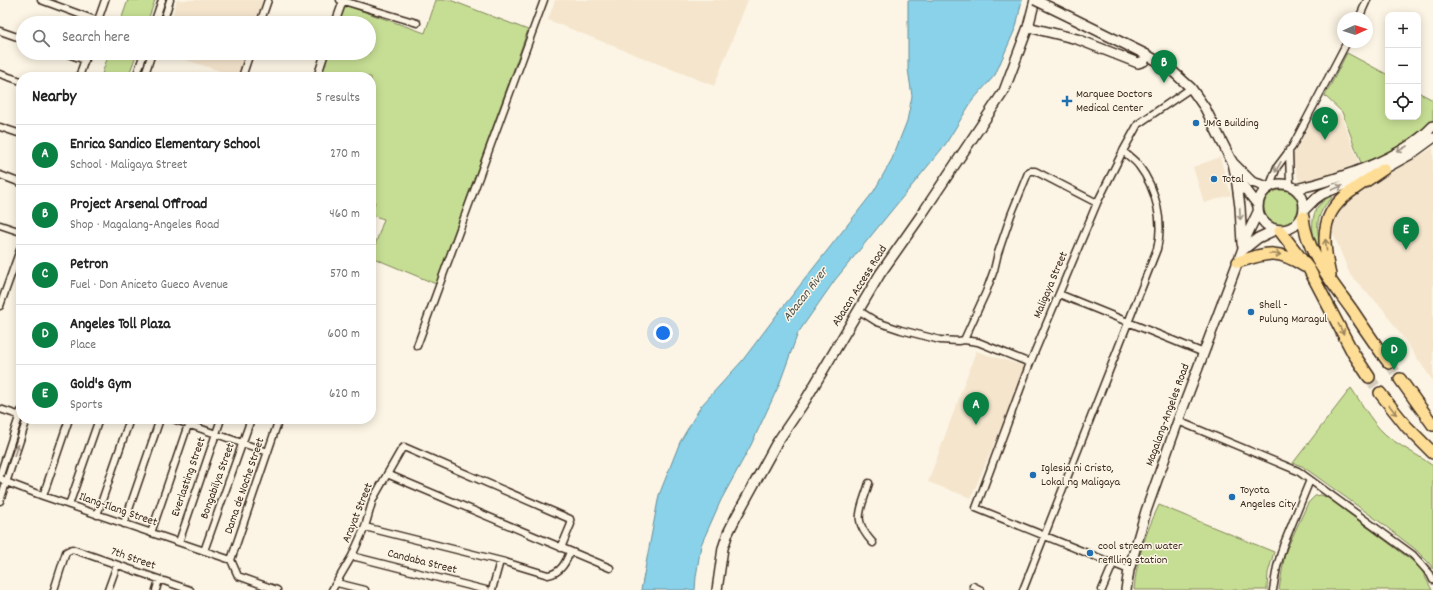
<!DOCTYPE html>
<html lang="en">
<head>
<meta charset="utf-8">
<style>
  body { margin:0; font-family:Dekko,sans-serif; background:#f2f2f2; color:#222 }
  .controls { position:absolute; right:12px; top:12px; display:grid; overflow:hidden; border-radius:8px; box-shadow:0 2px 10px #0003 }
  .controls button { width:36px; height:36px; display:grid; place-items:center; padding:0; border:0; border-bottom:1px solid #e0e0e0; background:#fff; color:#222; font:20px sans-serif }
  .compass { position:absolute; left:1337px; top:12px; width:36px; height:36px; border-radius:50%; background:#fff; box-shadow:0 2px 10px #0003; rotate:87deg }
  .you { position:absolute; left:663px; top:333px; width:14px; height:14px; margin:-10px; border:3px solid #fff; border-radius:50%; background:#1a73e8; box-shadow:0 0 0 6px #1a73e833 }
  .badge { display:grid; place-items:center; width:26px; height:26px; border-radius:50%; background:#0b8043; color:#fff; font-size:13px; font-weight:700 }
  .pin { position:absolute; translate:-50% -33px; filter:drop-shadow(0 1px 2px #0008) }
  .pin::after { content:''; position:absolute; top:21px; width:14px; height:12px; background:inherit; clip-path:polygon(0 0,100% 0,50% 100%) }
  .list { margin:0; padding:0; list-style:none }
  h2 { display:flex; justify-content:space-between; align-items:center; height:52px; margin:0; padding:0 16px; font-size:17px }
  h2 small { font-size:13px; font-weight:400; color:#767676 }
  .list li { display:grid; grid-template-columns:26px 1fr auto; gap:12px; align-items:center; box-sizing:border-box; height:60px; padding:0 16px; border-top:1px solid #e0e0e0 }
  .list b { display:block; font-size:15px; white-space:nowrap }
  .list p { margin:0; font-size:13px; white-space:nowrap; color:#767676 }
  .list em { font-size:13px; font-style:normal; color:#767676 }
  .icon { flex:none; width:22px; height:22px; fill:none; stroke:currentColor; stroke-width:2; stroke-linecap:round; stroke-linejoin:round }
  .map { position:relative; flex:none; width:1433px; height:590px; overflow:hidden }
  .search { position:absolute; background:#fff; box-shadow:0 2px 10px #0003; left:16px; top:16px; width:360px; height:44px; display:flex; align-items:center; gap:10px; box-sizing:border-box; padding:0 14px; border-radius:22px; color:#767676; font-size:15px }
  .panel { position:absolute; background:#fff; box-shadow:0 2px 10px #0003; left:16px; top:72px; width:360px; height:352px; border-radius:16px }
  .map>svg:first-child { display:block }
</style>
</head>
<body>
<div class="map">
<svg width="1433" height="590" viewBox="0 0 1433 590">
  <rect width="100%" height="100%" fill="#fcf5e5"/>
  <filter id="ink" filterUnits="userSpaceOnUse"><feTurbulence type="fractalNoise" baseFrequency=".025" numOctaves="2"/><feDisplacementMap in="SourceGraphic" scale="8" xChannelSelector="R" yChannelSelector="G"/><feConvolveMatrix kernelMatrix="1 2 1 2 8 2 1 2 1" color-interpolation-filters="sRGB"/></filter>
  <g filter="url(#ink)">
    <path fill="#f5e5cd" d="M177 0H263L255 23H170Z
      M555 0H748L714 86 548 20Z
      M165 53H246L238 77Z
      M1340 113 1359 163 1317 180 1299 182 1292 157 1310 123Z
      M1433 148V381L1382 308 1350 275 1331 228 1346 197Z
      M1220 157 1231 195 1204 203 1193 167Z
      M976 351 1027 367 971 498 928 482Z"/>
    <path fill="#c6de94" stroke="#808459" d="M128 0H155L147 23H120Z
      M436 0H450L528 30 436 284 371 257 384 219 371 215 375 202 371 200V77H320L329 53H369V23H339L345 5 425 33Z
      M109 53H137L128 77H101Z
      M1347 53 1388 75V117H1418V92L1433 100V120L1429 124C1407 142 1388 154 1361 163L1342 112 1325 96Z
      M1264 207a17 17 0 1 1 34 0a17 17 0 1 1-34 0Z
      M1330 196H1332V198C1322 207 1316 219 1318 233 1318 237 1321 241 1321 245L1319 247C1311 237 1311 221 1316 209 1319 204 1326 199 1330 196Z
      M1351 388C1363 405 1374 427 1391 439 1405 449 1420 456 1433 466V569L1429 563 1415 549 1380 522 1302 466 1293 463Z
      M1321 495 1328 498 1414 562 1420 567 1432 590H1279L1285 553 1308 503 1315 496Z
      M1159 505 1274 552 1268 573 1267 590H1134C1136 561 1146 532 1159 505Z"/>
    <path fill="#89d2ea" stroke="#6a8f98" d="M908 0H1022L1016 27 995 75 972 101 945 145 835 280 798 333 779 385 751 445 721 500 701 545 696 577 695 590H641L659 495 680 442 701 406 742 361 779 312 874 191 892 159 907 121 912 96 908 69Z"/>
    <g fill="none" stroke-linecap="round" stroke-linejoin="round">
      <path stroke="#d5ccbd" stroke-width="11" stroke-dasharray="11 5.5" stroke-linecap="butt" d="M1389 363 1400 379
        M1369 377 1380 393"/>
      <defs>
        <path id="street" d="M41 0 98 21
          M340 0 417 23
          M1359 18 1367 0
          M97 23 105 0
          M154 23 162 0
          M163 23 170 0
          M260 23 268 0
          M335 23 343 1
          M0 31 23 39
          M65 53 85 60
          M0 74 21 81
          M79 77 87 53
          M136 77 144 53
          M144 77 152 53
          M242 77 250 53
          M317 77 325 53
          M0 127 21 134
          M1289 150 1290 185
          M0 175 21 183
          M1270 185 1277 167 1292 147 1347 42
          M0 225 21 232
          M1059 294 1204 353
          M0 306 21 247
          M858 310 877 322 901 330 940 340 958 341 964 340 978 342 1030 363
          M964 340 986 292 994 270 998 253 1011 215 1028 173 1030 171H1035L1097 203
          M417 346 544 0
          M0 409 21 416
          M173 419 268 452
          M1178 421 1298 471 1413 555 1430 574 1433 580
          M387 474 610 568
          M0 475 21 411
          M0 478 6 482 43 496 231 560
          M869 483C861 511 851 519 873 543
          M43 496 69 419
          M0 501 27 419
          M69 505 99 419
          M97 515 130 419
          M124 524 160 419
          M365 527 505 562 548 575C561 573 566 562 570 552
          M151 533 190 419
          M179 542 221 419
          M204 551 251 419
          M352 556 486 590
          M231 560 279 419
          M231 560 238 576 277 590
          M1129 570 976 508 1030 363 1097 203 1123 151 1138 124 1191 88
          M337 583 365 590
          M973 586 981 590
          M54 590 66 552 72 549 190 590
          M108 590 117 565
          M156 590 159 580
          M332 590 352 556 365 527 373 499 401 450 404 447 570 519 571 524 561 548
          M492 590 500 561
          M1023 590 1157 249C1164 222 1156 188 1139 166 1135 160 1128 156 1123 151
          M1102 590 1113 564
          M1273 590 1277 567 1283 546 1310 480"/>
        <path id="secondary" d="M1068 16 1147 55 1169 68 1191 88 1205 108 1230 158 1233 163 1236 177 1258 205
          M1028 27 1077 39 1138 63 1144 61 1147 55
          M1233 163 1252 182 1268 187
          M1236 177 1240 207 1242 244
          M1258 207a23 23 0 1 1 46 0a23 23 0 1 1-46 0Z
          M1296 189C1340 179 1402 159 1433 126
          M1305 209 1315 199 1322 194 1384 169 1411 154 1433 138
          M1243 250 1258 238 1275 230
          M717 590 723 548 728 533 736 517 776 444 805 401 880 274 920 217 1004 91 1028 27 1035 0
          M1126 590 1129 570 1146 511 1178 421 1242 251 1247 235 1258 212"/>
        <path id="highway" d="M1303 217C1306 252 1332 282 1352 310 1364 328 1376 346 1389 363
          M1280 231 1309 269 1353 353 1369 377
          M1238 262C1266 253 1277 248 1304 266
          M1330 275C1315 210 1334 202 1384 169
          M1400 379 1433 425
          M1380 393 1407 427 1433 453"/>
      </defs>
      <use href="#street" stroke="#3b2a1e" stroke-width="9"/>
      <use href="#secondary" stroke="#3b2a1e" stroke-width="12"/>
      <use href="#highway" stroke="#3b2a1e" stroke-width="14"/>
      <use href="#street" stroke="#fcf5e5" stroke-width="6"/>
      <use href="#secondary" stroke="#fcf5e5" stroke-width="9"/>
      <use href="#highway" stroke="#fedd96" stroke-width="11"/>
      <defs>
        <path id="secondary-bridge" d="M1035 0 1068 16"/>
      </defs>
      <use href="#secondary-bridge" stroke="#3b2a1e" stroke-width="12" stroke-linecap="butt"/>
      <use href="#secondary-bridge" stroke="#fcf5e5" stroke-width="9"/>
    </g>
    <defs><path id="oneway-shaft" d="M-6 0H5M1.5-3L5.5 0L1.5 3" fill="none" stroke-width="1.6" stroke-linecap="round" stroke-linejoin="round"/></defs>
    <g stroke="#9c9082">
      <use href="#oneway-shaft" transform="translate(1402 149) rotate(150)"/>
      <use href="#oneway-shaft" transform="translate(1278 167) rotate(119)"/>
      <use href="#oneway-shaft" transform="translate(1337 188) rotate(-23)"/>
      <use href="#oneway-shaft" transform="translate(1240 214) rotate(87)"/>
      <use href="#oneway-shaft" transform="translate(16 450) rotate(-72)"/>
    </g>
    <g stroke="#9c845a">
      <use href="#oneway-shaft" transform="translate(1326 245) rotate(-96)"/>
      <use href="#oneway-shaft" transform="translate(1275 254) rotate(5)"/>
      <use href="#oneway-shaft" transform="translate(1341 329) rotate(62)"/>
      <use href="#oneway-shaft" transform="translate(1393 410) rotate(52)"/>
    </g>
  </g>
  <g fill="#1f6fb2" stroke="#fcf5e5" stroke-width="1.5">
    <path d="M1065 95h4v4h4v4h-4v4h-4v-4h-4v-4h4z"/>
    <circle cx="1196" cy="123" r="4"/>
    <circle cx="1214" cy="179" r="4"/>
    <circle cx="1251" cy="312" r="4"/>
    <circle cx="1033" cy="475" r="4"/>
    <circle cx="1232" cy="497" r="4"/>
    <circle cx="1090" cy="553" r="4"/>
  </g>
  <g text-anchor="middle" dominant-baseline="central" stroke-width="3" stroke-linejoin="round" paint-order="stroke">
    <g font-size="12" fill="#3b2a1e" stroke="#fcf5e5" text-anchor="start">
      <text x="1076" y="94">Marquee Doctors<tspan x="1076" dy="14">Medical Center</tspan></text>
      <text x="1204" y="123">JMG Building</text>
      <text x="1222" y="179">Total</text>
      <text x="1259" y="305">Shell -<tspan x="1259" dy="14">Pulung Maragul</tspan></text>
      <text x="1041" y="468">Iglesia ni Cristo,<tspan x="1041" dy="14">Lokal ng Maligaya</tspan></text>
      <text x="1240" y="490">Toyota<tspan x="1240" dy="14">Angeles City</tspan></text>
      <text x="1098" y="546">cool stream water<tspan x="1098" dy="14">refilling station</tspan></text>
    </g>
    <g font-size="12" fill="#3b2a1e" stroke="#fcf5e5">
      <text transform="translate(1051 285) rotate(-67)">Maligaya Street</text>
      <text transform="translate(860 286) rotate(-58)">Abacan Access Road</text>
      <text transform="translate(1168 415) rotate(-70)">Magalang-Angeles Road</text>
      <text transform="translate(189 477) rotate(-71)">Everlasting Street</text>
      <text transform="translate(218 481) rotate(-70)">Bongabilya Street</text>
      <text transform="translate(245 486) rotate(-71)">Dama de Noche Street</text>
      <text transform="translate(118 510) rotate(19)">Ilang-Ilang Street</text>
      <text transform="translate(358 513) rotate(-68)">Arayat Street</text>
      <text transform="translate(133 559) rotate(19)">7th Street</text>
      <text transform="translate(422 562) rotate(14)">Candaba Street</text>
    </g>
    <g font-size="13" font-style="italic" fill="#4e5451" stroke="#fcf5e5">
      <text transform="translate(806 295) rotate(-52)">Abacan River</text>
    </g>
  </g>
</svg>
<div class="controls">
<button>+</button>
<button>−</button>
<button><svg class="icon" aria-label="locate" viewBox="0 0 24 24"><circle cx="12" cy="12" r="6"/><path d="M12 2v4M12 18v4M2 12h4M18 12h4"/></svg></button>
</div>
<svg class="compass" viewBox="-18 -18 36 36"><path d="M0-13l5 13h-10z" fill="#e53935"/><path d="M0 13l5-13h-10z" fill="#767676"/></svg>
<div class="you"></div>
<div class="pin badge" style="left:976px;top:425px">A</div>
<div class="pin badge" style="left:1164px;top:83px">B</div>
<div class="pin badge" style="left:1325px;top:140px">C</div>
<div class="pin badge" style="left:1394px;top:370px">D</div>
<div class="pin badge" style="left:1406px;top:250px">E</div>
<div class="search"><svg class="icon" aria-label="search" viewBox="0 0 24 24"><circle cx="10" cy="10" r="6"/><path d="M15 15l6 6"/></svg>Search here</div>
<section class="panel">
<h2>Nearby<small>5 results</small></h2>
<ul class="list">
<li><span class="badge">A</span><div><b>Enrica Sandico Elementary School</b><p>School · Maligaya Street</p></div><em>270 m</em></li>
<li><span class="badge">B</span><div><b>Project Arsenal Offroad</b><p>Shop · Magalang-Angeles Road</p></div><em>460 m</em></li>
<li><span class="badge">C</span><div><b>Petron</b><p>Fuel · Don Aniceto Gueco Avenue</p></div><em>570 m</em></li>
<li><span class="badge">D</span><div><b>Angeles Toll Plaza</b><p>Place</p></div><em>600 m</em></li>
<li><span class="badge">E</span><div><b>Gold's Gym</b><p>Sports</p></div><em>620 m</em></li>
</ul>
</section>
</div>
</body>
</html>
